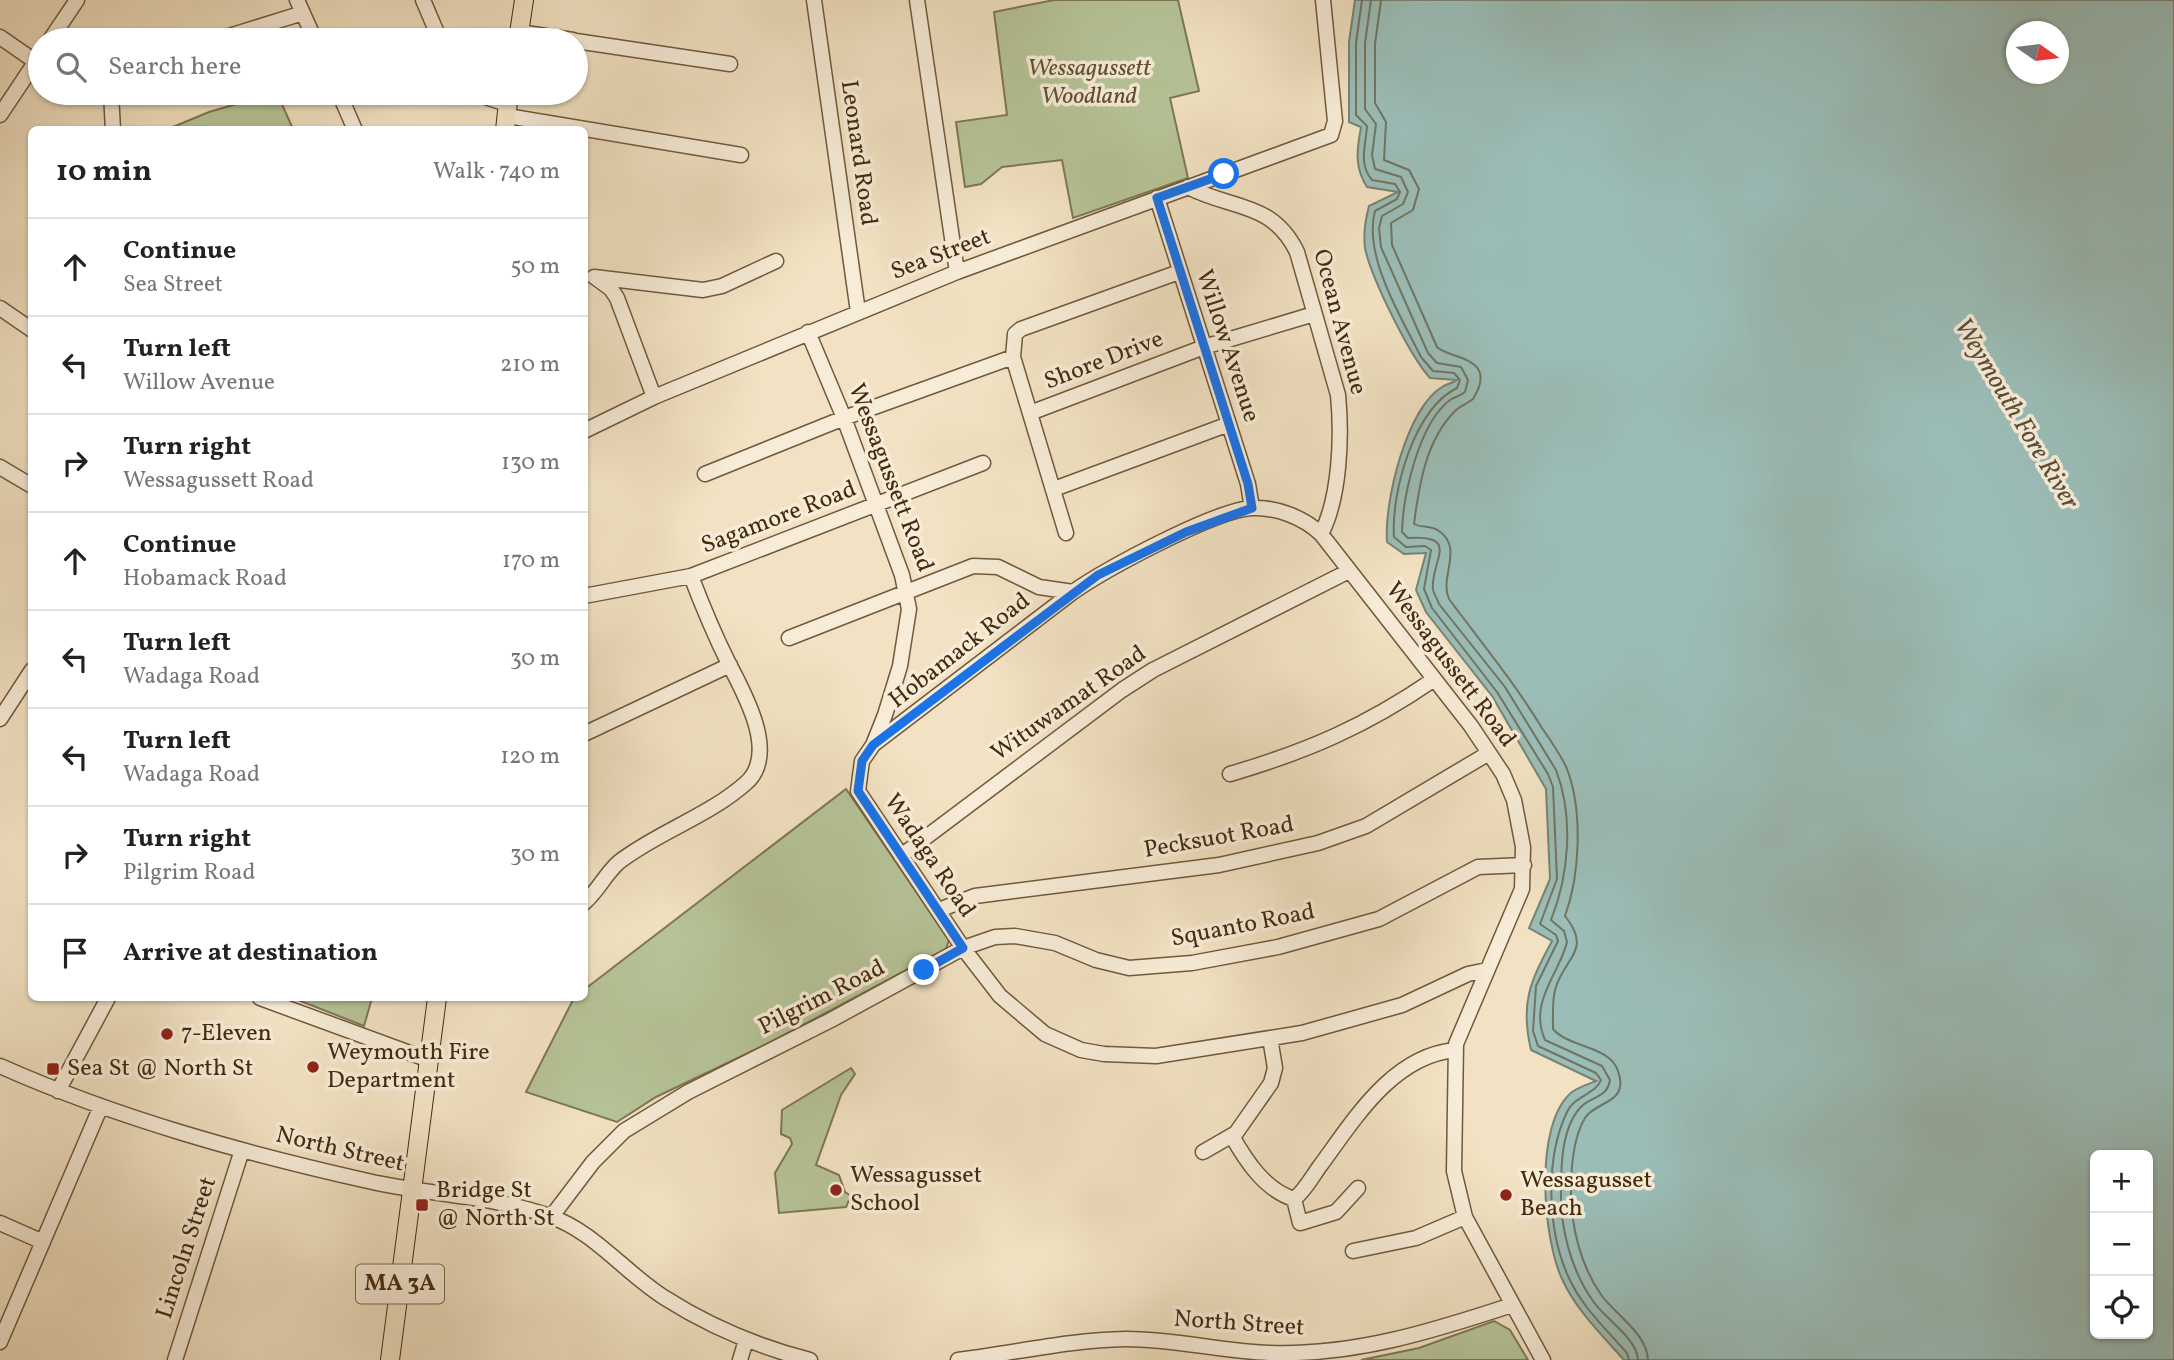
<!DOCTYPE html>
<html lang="en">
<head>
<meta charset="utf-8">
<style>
  body { margin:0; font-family:Vollkorn,serif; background:#f2f2f2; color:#222 }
  .controls { position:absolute; right:21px; bottom:21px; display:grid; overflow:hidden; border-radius:10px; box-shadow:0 2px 5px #0004 }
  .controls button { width:63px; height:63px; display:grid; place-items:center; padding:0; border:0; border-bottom:2px solid #e0e0e0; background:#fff; color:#222; font:35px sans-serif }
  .compass { position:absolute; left:2006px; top:21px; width:63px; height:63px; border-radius:50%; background:#fff; box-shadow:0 2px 5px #0004; rotate:104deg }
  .stop { position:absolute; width:21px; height:21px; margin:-16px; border:5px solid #1a73e8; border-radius:50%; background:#fff }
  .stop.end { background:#1a73e8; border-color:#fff; box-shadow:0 2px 7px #0008 }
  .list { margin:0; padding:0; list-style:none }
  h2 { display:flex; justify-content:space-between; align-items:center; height:91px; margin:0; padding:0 28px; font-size:30px }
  h2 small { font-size:23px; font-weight:400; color:#767676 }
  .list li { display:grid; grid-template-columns:46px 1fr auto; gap:21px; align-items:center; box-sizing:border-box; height:98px; padding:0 28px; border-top:2px solid #e0e0e0 }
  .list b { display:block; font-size:26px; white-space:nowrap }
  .list p { margin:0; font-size:23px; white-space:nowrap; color:#767676 }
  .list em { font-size:23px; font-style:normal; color:#767676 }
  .icon { flex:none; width:38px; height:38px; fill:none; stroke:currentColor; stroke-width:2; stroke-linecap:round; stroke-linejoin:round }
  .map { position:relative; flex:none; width:2174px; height:1360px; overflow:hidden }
  .search { position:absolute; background:#fff; box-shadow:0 2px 5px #0004; left:28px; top:28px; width:560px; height:77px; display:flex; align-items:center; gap:18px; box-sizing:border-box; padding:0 24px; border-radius:38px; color:#767676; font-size:26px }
  .panel { position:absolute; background:#fff; box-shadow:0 2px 5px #0004; left:28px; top:126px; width:560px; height:875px; border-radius:10px }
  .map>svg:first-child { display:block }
</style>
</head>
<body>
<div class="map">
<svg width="2174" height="1360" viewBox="0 0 2174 1360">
  <rect width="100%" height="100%" fill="#f2e2c3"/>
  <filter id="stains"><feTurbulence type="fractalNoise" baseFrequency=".00286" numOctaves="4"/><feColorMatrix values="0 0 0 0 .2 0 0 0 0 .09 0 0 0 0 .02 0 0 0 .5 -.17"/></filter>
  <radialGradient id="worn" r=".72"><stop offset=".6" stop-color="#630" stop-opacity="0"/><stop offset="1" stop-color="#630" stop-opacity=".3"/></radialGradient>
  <path fill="#b6c498" stroke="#7d7852" stroke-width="2" d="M1054 0H1178L1199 91 1170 98 1188 178 1073 218 1062 160 1002 167 981 184 965 187 956 122 1007 115 994 12Z
    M274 93H277L293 129H168L209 112Z
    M846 789 949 940 946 949 767 1044 656 1097 617 1122 526 1092 574 998H584L585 989Z
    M293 998H372L364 1026Z
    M851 1068 855 1074 841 1095 816 1165 839 1175 845 1192 851 1196 846 1207 779 1213 775 1173 792 1144 790 1138 781 1134 782 1110Z
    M1494 1321 1510 1330 1528 1360H1361L1419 1348Z"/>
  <path fill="#9bbdb7" stroke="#788373" stroke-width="2" fill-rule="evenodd" d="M1355 0H2174V1360H1624C1602 1335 1576 1310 1562 1279 1543 1238 1533 1124 1572 1092 1579 1087 1588 1084 1596 1081L1531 1050C1520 1003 1530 982 1552 941L1529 928 1550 879 1546 789 1492 696 1426 612 1416 590 1426 553 1404 554 1387 542C1384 503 1406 409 1442 387 1446 384 1453 383 1457 380L1430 378C1410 356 1371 278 1365 248 1363 233 1365 221 1369 206L1398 192 1367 187C1354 167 1357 149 1361 127L1349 122V42ZM2016 32H2058V74H2016ZM2095 1155H2148V1334H2095Z"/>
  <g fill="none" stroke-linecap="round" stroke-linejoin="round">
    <path stroke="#707462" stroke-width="2" d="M1362 0 1356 43V115L1367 126C1366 145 1358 164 1372 180L1395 184 1400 192 1397 199 1375 211C1363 256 1401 317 1421 357L1433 371 1454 373 1460 380 1457 388C1414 409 1391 492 1394 537L1406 547 1425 546 1431 550 1424 589 1432 608 1497 692 1548 774 1553 787 1557 879 1540 924 1556 935 1558 941 1536 986 1533 1031 1538 1046 1596 1073 1601 1080C1596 1094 1574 1096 1567 1112 1545 1158 1547 1229 1568 1276 1581 1306 1606 1329 1627 1353L1629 1360
      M1371 0 1365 43V109L1376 124 1372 155 1375 169 1401 177 1408 192 1403 204 1382 216 1379 228 1381 247 1428 353 1437 363 1461 367 1468 380 1465 392C1460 396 1455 397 1450 400 1419 423 1403 495 1402 532L1408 538C1462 534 1430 562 1433 589 1433 593 1438 600 1439 604L1505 687 1556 770C1574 817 1569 875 1551 920L1564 931 1567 942C1560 973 1528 1002 1545 1040L1602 1066 1610 1080C1607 1099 1590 1096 1580 1108 1562 1128 1561 1164 1561 1190 1560 1228 1571 1270 1593 1301 1605 1319 1637 1338 1638 1360
      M1381 0 1375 44V103L1386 122 1384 160 1409 170 1419 189 1413 210 1391 223 1392 245 1437 347C1448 359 1500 356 1473 399 1467 404 1460 406 1455 411 1426 440 1419 485 1414 524 1421 528 1431 525 1439 531 1464 548 1439 577 1449 599 1481 642 1514 682 1542 728 1551 741 1561 755 1567 769 1583 811 1580 875 1565 916 1593 951 1564 957 1555 990 1552 1002 1553 1018 1553 1029 1569 1048 1609 1045 1618 1071 1630 1104 1595 1101 1585 1118 1573 1138 1571 1167 1571 1191 1571 1227 1581 1267 1602 1296 1617 1316 1647 1334 1648 1360"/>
    <defs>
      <path id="minor" d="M297 0 315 40
        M423 0 440 40
        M814 0 858 312
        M917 0 957 272
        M519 32 573 40
        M0 37 36 62
        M50 40 77 0
        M216 40 303 13
        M576 41 730 64
        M111 93 113 130
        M339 93 355 130
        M473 93 507 104
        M0 115 40 55
        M507 116 741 155
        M1188 187C1232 210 1272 201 1297 252L1338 395C1342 436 1340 498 1321 534
        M1157 198 1248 484 1252 508
        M594 277 703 290 722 286 776 261
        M596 278 611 289 617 298 654 397
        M0 308 32 330
        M808 332 844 418 902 575 909 609 900 666 885 715 873 745 862 761 858 791 963 948 1000 996 1045 1034 1081 1050 1104 1054 1156 1056 1302 1033 1402 1005 1468 974 1487 970
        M1030 413 1204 347 1314 314
        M584 431 654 397 957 272 1331 135 1335 121 1323 0
        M0 467 32 486
        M705 474 844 418 1013 357
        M1054 489 1229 424
        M1066 533 1013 357 1015 334 1021 329 1179 272
        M584 596 691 576 983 463
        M789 638 973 566 998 567 1039 587 1073 592C1106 569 1215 510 1252 508 1276 507 1303 517 1321 534L1471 726 1503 774 1514 800 1523 847 1522 889 1456 1044 1454 1171 1465 1217 1543 1360
        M0 719 32 670
        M584 734 730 665
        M874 744 1073 592
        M1230 774C1308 751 1366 726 1433 680
        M901 856 1122 690 1153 670 1349 571
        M584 903C598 891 606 873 619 862 658 832 709 816 746 783 779 754 744 693 729 664 715 636 702 605 691 576
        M939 910 975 896 1219 865 1318 843 1366 826 1489 753
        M260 998 429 1060
        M0 1066C117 1118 243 1153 368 1181 428 1195 490 1195 549 1216 594 1231 625 1273 665 1298 709 1326 759 1347 810 1360
        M58 1091 108 998
        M1232 1136C1246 1161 1265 1190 1294 1199
        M1203 1152 1236 1133 1271 1083 1275 1068 1270 1038
        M1294 1199C1304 1192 1312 1177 1320 1166 1354 1120 1392 1056 1455 1050
        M1294 1199 1300 1223 1336 1212 1358 1188
        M552 1216 593 1162 624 1131 688 1092 831 1020 963 948 995 937 1015 936 1055 943 1096 960 1129 968 1192 963 1278 947 1379 919 1478 867 1524 865
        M0 1223 43 1242
        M1353 1251 1416 1238 1465 1217
        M0 1342 101 1106
        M175 1360 242 1150
        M740 1360 746 1340
        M958 1360C1015 1353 1069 1340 1126 1339 1174 1339 1221 1351 1269 1353 1354 1356 1433 1331 1512 1305"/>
      <path id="major" d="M518 40 524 0
        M505 130 509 93
        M390 1360 437 998"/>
    </defs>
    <use href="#minor" stroke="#70593a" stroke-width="17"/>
    <use href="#major" stroke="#442b0d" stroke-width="20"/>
    <use href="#minor" stroke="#f7ecd8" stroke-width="14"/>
    <use href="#major" stroke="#f2e2c3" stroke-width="18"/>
  </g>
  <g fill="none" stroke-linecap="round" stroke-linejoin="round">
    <path stroke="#1a73e8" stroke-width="9" d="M924 970 963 948 858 791 862 761 873 745 1098 575 1186 532 1252 508 1248 484 1157 198 1224 174"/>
  </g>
  <g fill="#8f2418" stroke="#f7ecd8" stroke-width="2.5">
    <circle cx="167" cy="1034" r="7"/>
    <circle cx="313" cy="1067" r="7"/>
    <rect x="46" y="1062" width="14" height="14" rx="3.5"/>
    <circle cx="836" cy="1190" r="7"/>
    <circle cx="1506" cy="1195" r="7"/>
    <rect x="415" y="1198" width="14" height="14" rx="3.5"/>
  </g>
  <g text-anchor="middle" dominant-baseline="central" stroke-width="7" stroke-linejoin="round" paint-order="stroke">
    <rect fill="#f7ecd8" stroke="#7a654a" stroke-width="2" x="356" y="1264.5" width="88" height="39" rx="5"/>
    <g font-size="23" font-weight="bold" fill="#442b0d">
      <text x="400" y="1284">MA 3A</text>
    </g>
    <g font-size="24" font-style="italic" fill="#605130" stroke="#f7ecd8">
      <text x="1089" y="69">Wessagussett<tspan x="1089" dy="28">Woodland</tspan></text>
    </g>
    <g font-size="24" fill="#442b0d" stroke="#f7ecd8">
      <text transform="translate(858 153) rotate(82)">Leonard Road</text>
      <text transform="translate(941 255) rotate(-21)">Sea Street</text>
      <text transform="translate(1339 322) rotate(75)">Ocean Avenue</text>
      <text transform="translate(1227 346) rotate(72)">Willow Avenue</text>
      <text transform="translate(1104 361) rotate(-21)">Shore Drive</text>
      <text transform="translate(890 478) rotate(69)">Wessagussett Road</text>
      <text transform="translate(779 518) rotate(-21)">Sagamore Road</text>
      <text transform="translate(960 651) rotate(-38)">Hobamack Road</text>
      <text transform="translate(1450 665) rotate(53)">Wessagussett Road</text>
      <text transform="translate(1069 704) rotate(-35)">Wituwamat Road</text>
      <text transform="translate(1219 838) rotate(-10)">Pecksuot Road</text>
      <text transform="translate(929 856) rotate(56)">Wadaga Road</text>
      <text transform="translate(1243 926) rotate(-11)">Squanto Road</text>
      <text transform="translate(822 998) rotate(-27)">Pilgrim Road</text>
      <text transform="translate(340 1150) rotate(13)">North Street</text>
      <text transform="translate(187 1248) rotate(-72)">Lincoln Street</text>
      <text transform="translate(1239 1324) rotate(4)">North Street</text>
    </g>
    <g font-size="24" fill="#442b0d" stroke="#f7ecd8" text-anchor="start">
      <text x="181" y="1034">7-Eleven</text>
      <text x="327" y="1053">Weymouth Fire<tspan x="327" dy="28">Department</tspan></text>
      <text x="67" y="1069">Sea St @ North St</text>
      <text x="850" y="1176">Wessagusset<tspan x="850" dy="28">School</tspan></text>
      <text x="1520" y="1181">Wessagusset<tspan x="1520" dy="28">Beach</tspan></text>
      <text x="436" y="1191">Bridge St<tspan x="436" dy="28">@ North St</tspan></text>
    </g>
    <g font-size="26" font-style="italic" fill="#5a5038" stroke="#f7ecd8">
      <text transform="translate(2016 414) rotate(59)">Weymouth Fore River</text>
    </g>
  </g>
  <rect width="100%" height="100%" filter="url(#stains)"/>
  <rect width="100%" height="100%" fill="url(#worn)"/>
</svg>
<div class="controls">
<button>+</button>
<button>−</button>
<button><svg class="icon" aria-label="locate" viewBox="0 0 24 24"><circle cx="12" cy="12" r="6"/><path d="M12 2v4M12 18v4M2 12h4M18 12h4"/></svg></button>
</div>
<svg class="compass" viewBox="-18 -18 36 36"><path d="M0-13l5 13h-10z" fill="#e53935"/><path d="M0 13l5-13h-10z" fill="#767676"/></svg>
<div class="stop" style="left:1224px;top:174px"></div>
<div class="stop end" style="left:924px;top:970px"></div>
<div class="search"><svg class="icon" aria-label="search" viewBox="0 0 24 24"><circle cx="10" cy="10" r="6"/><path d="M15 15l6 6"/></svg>Search here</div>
<section class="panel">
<h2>10 min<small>Walk · 740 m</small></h2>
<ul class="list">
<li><svg class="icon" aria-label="ahead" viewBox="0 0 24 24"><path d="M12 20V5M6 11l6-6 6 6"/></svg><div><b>Continue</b><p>Sea Street</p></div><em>50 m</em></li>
<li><svg class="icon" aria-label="left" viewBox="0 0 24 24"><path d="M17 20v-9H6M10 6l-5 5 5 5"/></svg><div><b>Turn left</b><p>Willow Avenue</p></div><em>210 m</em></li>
<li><svg class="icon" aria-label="right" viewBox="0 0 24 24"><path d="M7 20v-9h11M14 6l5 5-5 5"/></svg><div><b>Turn right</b><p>Wessagussett Road</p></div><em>130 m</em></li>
<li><svg class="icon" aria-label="ahead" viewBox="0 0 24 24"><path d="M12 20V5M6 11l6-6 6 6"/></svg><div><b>Continue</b><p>Hobamack Road</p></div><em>170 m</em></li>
<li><svg class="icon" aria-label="left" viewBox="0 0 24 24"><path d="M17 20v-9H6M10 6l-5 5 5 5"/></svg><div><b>Turn left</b><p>Wadaga Road</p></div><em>30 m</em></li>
<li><svg class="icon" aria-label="left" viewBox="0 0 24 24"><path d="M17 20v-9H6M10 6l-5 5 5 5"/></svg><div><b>Turn left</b><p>Wadaga Road</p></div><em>120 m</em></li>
<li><svg class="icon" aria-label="right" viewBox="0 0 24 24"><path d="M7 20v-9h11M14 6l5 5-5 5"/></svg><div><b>Turn right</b><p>Pilgrim Road</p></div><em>30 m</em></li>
<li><svg class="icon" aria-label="arrive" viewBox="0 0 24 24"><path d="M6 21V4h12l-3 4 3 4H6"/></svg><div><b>Arrive at destination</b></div></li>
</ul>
</section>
</div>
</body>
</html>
